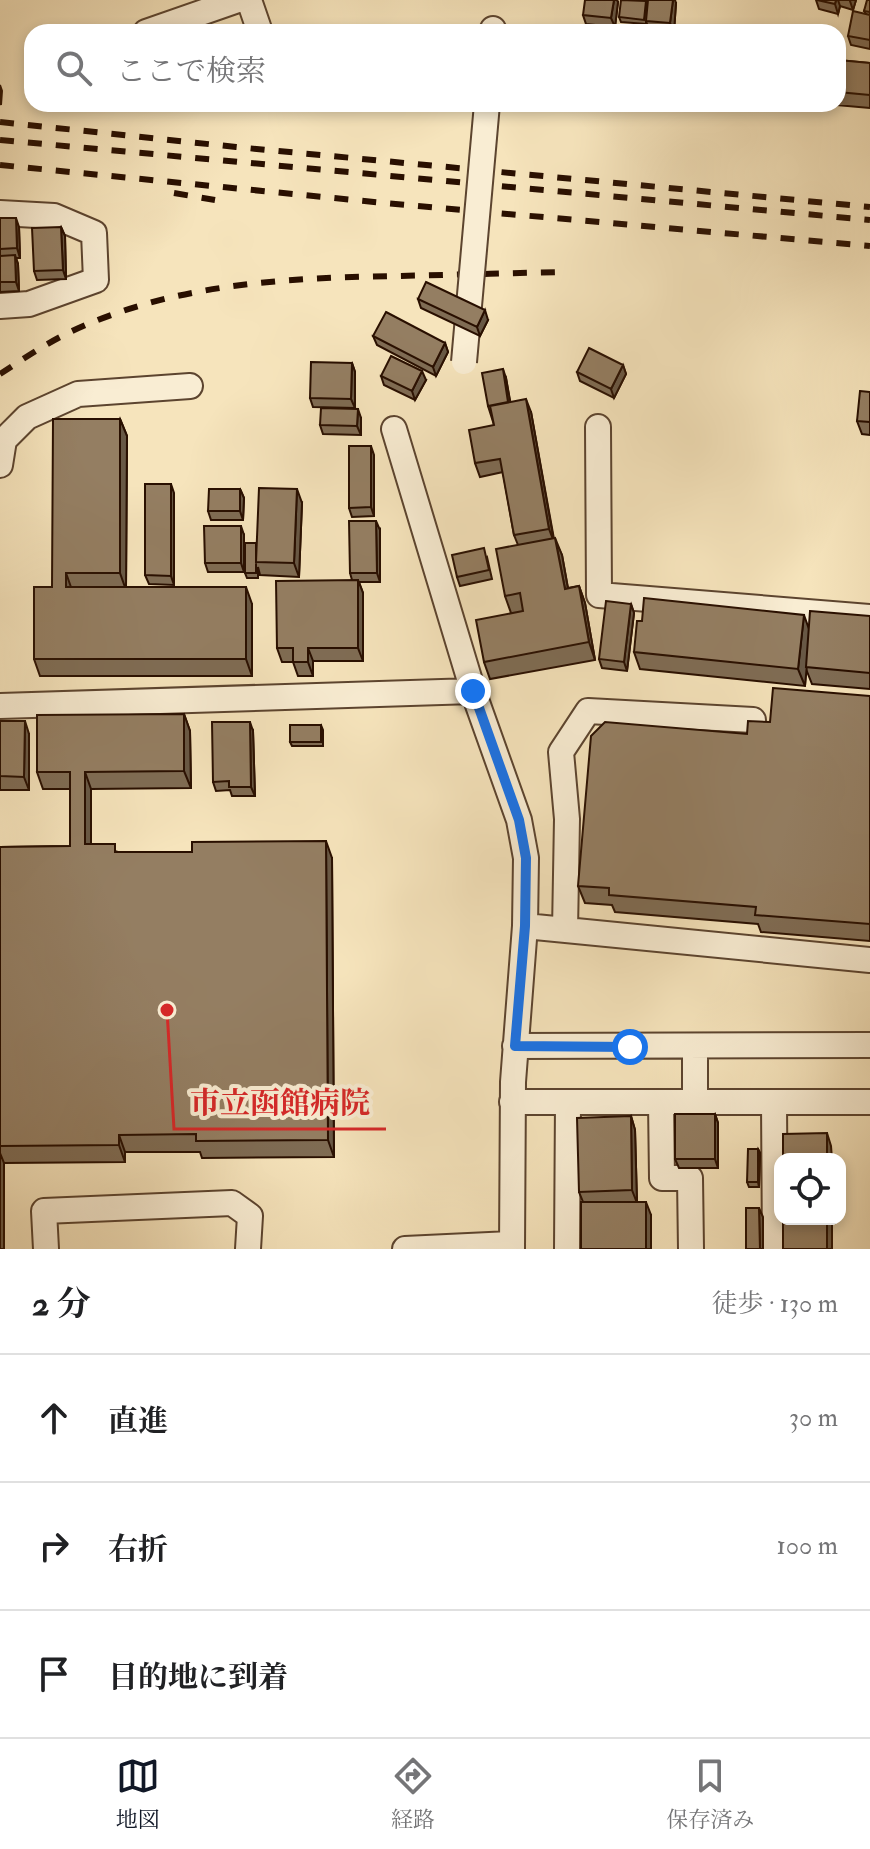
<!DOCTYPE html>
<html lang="ja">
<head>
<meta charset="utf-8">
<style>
  body { margin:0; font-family:"IM FELL Double Pica","Noto Serif JP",serif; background:#f6f6f6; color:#202124 }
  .controls { position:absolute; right:24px; bottom:24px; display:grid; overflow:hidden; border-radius:16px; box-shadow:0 4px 12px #0003 }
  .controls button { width:72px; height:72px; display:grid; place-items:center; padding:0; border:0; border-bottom:2px solid #e0e0e0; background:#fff; color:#202124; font:40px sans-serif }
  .stop { position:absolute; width:24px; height:24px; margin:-18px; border:6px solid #1a73e8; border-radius:50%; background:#fff }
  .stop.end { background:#1a73e8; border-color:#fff; box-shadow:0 2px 8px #0008 }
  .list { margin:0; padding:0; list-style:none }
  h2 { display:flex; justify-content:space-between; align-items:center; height:104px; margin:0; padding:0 32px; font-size:34px }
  h2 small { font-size:26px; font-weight:400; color:#757577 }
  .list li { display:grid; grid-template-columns:52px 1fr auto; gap:24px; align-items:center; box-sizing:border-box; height:128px; padding:0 32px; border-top:2px solid #e0e0e0 }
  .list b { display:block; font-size:30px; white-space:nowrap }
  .list em { font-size:26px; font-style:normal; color:#757577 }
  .icon { flex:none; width:44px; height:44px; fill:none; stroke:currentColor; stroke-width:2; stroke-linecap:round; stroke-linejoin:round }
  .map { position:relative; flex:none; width:870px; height:1249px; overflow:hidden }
  .search { position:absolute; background:#fff; box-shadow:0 4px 12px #0003; left:24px; right:24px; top:24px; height:88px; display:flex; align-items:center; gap:20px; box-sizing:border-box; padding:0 28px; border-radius:24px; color:#757577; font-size:30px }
  .sheet { height:488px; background:#fff }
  nav { display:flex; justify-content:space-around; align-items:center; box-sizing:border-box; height:112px; border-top:2px solid #e0e0e0; background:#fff; font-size:22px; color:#757577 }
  nav a { display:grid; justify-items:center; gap:4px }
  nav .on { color:#111827 }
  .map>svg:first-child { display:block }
</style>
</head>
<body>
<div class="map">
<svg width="870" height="1249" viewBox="0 0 870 1249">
  <rect width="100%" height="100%" fill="#f6e4bc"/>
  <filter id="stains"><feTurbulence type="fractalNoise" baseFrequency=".0025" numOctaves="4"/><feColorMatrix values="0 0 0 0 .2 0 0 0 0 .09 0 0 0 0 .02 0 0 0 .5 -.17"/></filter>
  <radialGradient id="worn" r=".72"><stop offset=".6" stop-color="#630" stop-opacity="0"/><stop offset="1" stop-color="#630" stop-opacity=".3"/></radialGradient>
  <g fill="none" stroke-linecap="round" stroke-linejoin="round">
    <defs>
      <path id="minor" d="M249 0 260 32
        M146 32 238 0
        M493 32V29
        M0 213 54 216 94 233 96 280 29 304 0 306
        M598 427 599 595 870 617
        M394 429 473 691 519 820 526 858 525 926 513 1082 512 1249
        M0 465 4 440 27 417 78 394 190 386
        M0 706 473 691
        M525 926 870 960
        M565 930 567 819 561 752 588 711 753 720
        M515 1046 870 1045
        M695 1048V1102
        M512 1102H870
        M661 1102 662 1178H690L691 1249
        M774 1102 775 1249
        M46 1249 44 1211 232 1203 250 1216 248 1249
        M405 1249 512 1244
        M567 1249 568 1102"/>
    </defs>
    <use href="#minor" stroke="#5c442f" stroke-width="28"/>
    <use href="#minor" stroke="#f9edd3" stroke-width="24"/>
    <path stroke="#290f00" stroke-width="6" stroke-dasharray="14 14" stroke-linecap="butt" d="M0 122 236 147 870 207
      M0 140 870 220
      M0 165 384 203 870 246
      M174 193 215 200
      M0 374C20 361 41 347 62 336 166 284 282 278 395 276 452 275 509 273 566 272"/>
    <defs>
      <path id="minor-bridge" d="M464 362 487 104"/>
    </defs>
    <use href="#minor-bridge" stroke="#5c442f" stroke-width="28" stroke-linecap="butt"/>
    <use href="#minor-bridge" stroke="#f9edd3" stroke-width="24"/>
  </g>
  <path fill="#7f6c54" stroke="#290f00" stroke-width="2" d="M816 0H856L853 10 840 6 838 14 819 9Z
    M870 0V49L851 45 848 36 866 14 864 11Z
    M646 1 647 4 676 3 674 32 649 30 646 21V24L621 22 619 17Z
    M618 2 615 27 586 24 583 15Z
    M838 60 870 63V108L825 104H838Z
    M0 218 19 227 20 258H16L18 264 19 291 0 292Z
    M61 227 65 236 66 279 37 280 34 271Z
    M418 299 488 320 480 336 421 308Z
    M373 336 445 343 448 352 436 376 377 345Z
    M352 363 355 372V408L313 407 310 398Z
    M623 365 626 374 614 398 580 381 577 372Z
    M381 376 426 380 415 400 384 385Z
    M506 378 510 402 531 412 554 539 562 555 568 588 579 586 585 603 595 660 490 679 484 662 511 613 505 596 518 545 514 535 503 472 480 477 475 463 494 425 488 406Z
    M870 392V435L862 434 857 421Z
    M361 418V435L323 434 320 425Z
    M120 419 127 436 126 587 252 604V676H40L34 659 52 587Z
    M374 455V516L352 517 349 508Z
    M240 489 244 498 243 520H211L208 511Z
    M174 493V585L149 584 145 575Z
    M302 503 299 577 260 575 258 567V578H247L245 573 256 543Z
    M380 530V582H359L363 593V661H313V676H298L293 662H282L277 648 352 580 350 573Z
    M244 535V572H208L205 563Z
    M487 557 492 579 460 586 457 577Z
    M631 604 634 613 627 671 602 668 599 659Z
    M870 616V689L812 684 806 669 805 686 640 669 634 652 809 629Z
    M870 696V941L761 932 758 924 615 912 612 905 585 903 578 886 747 734 770 722Z
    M184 714 190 731 191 788 91 789V844L118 852 332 858 334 1157 202 1158 200 1152H125V1162L4 1163 0 1249V847L70 846V789H43L37 772Z
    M0 721 29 734V790H0Z
    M321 725 323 730V746H292L290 742Z
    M253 731 255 796H232L230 790 216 791 213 782Z
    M715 1114 718 1123V1168H679L675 1159Z
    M631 1116 635 1130 637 1202 651 1215V1249H581L583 1202 579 1192Z
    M758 1149 760 1153 759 1187H749L747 1182Z"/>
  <path fill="#685845" stroke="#290f00" stroke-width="2" d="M614 0H617L618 2 615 27 611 18Z
    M673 0H675L676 3 674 32 670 23Z
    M836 0H838L840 6 838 14 835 4Z
    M850 0H856L853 10 850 1Z
    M0 85 2 91 1 105 0 102Z
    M16 218 19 227 20 258 17 248Z
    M61 227 65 236 66 279 63 270Z
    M15 255 18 264 19 291 16 282Z
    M485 310 488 320 480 336 477 327Z
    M445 343 448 352 436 376 433 367Z
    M352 363 355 372V408L351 399Z
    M623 365 626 374 614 398 611 389Z
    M503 369 506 378 512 411 508 402Z
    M422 371 426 380 415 400 412 391Z
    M526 399 531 412 554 542 549 529Z
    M358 409 361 418V435L357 426Z
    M120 419 127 436 126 590 120 573Z
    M371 446 374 455V516L371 507Z
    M171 484 174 493V585L171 576Z
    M240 489 244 498 243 520 240 511Z
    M297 489 302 503 299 577 294 563Z
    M376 521 380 530V582L377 573Z
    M241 526 244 535V572L241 563Z
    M555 538 562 555 571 606 565 589Z
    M66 573 72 590 66 587Z
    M358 580 363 593V661L358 648Z
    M579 586 585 603 595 660 589 642Z
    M246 587 252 604V676L246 659Z
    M631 604 634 613 627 671 624 662Z
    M804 615 810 632 805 686 798 669Z
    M308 648 313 661V676L308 662Z
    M184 714 190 731 191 788 184 771Z
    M25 721 29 734V790L24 777Z
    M250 722 253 731 255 796 251 787Z
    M85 772 91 789V861L85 844Z
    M326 841 332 858 334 1157 328 1140Z
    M715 1114 718 1123V1168L715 1159Z
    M631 1116 635 1130 637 1203 632 1190Z
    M827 1133 831 1146 832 1159H827Z
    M119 1135 125 1152V1162L119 1145Z
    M758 1149 760 1153 759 1187 758 1182Z
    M0 1153 4 1163V1249H0Z
    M646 1202 651 1215V1249H646Z
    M759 1208 763 1217V1249H760Z
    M827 1219H832V1249H827Z"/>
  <path fill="#947e62" stroke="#290f00" stroke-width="2" d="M585 0H614L611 18 583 15Z
    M621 0 646 1 644 20 619 17Z
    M648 0H673L670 23 646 21Z
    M817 0H836L835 4Z
    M867 0H870V12L864 11Z
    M853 11 870 15V40L848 36Z
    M838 60 870 63V95L838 92Z
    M0 218H16L17 248 0 249Z
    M61 227 63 270 34 271 32 228Z
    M15 255 16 282H0V256Z
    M426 282 485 310 477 327 418 299Z
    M386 312 445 343 433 367 373 336Z
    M589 348 623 365 611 389 577 372Z
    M391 356 422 371 412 391 381 376Z
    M311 362 352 363 351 399 310 398Z
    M503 369 508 402 488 406 482 373Z
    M860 391 870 392V422L857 421Z
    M526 399 549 529 514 535 500 459 475 463 469 430 494 425 490 406Z
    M321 408 358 409 357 426 320 425Z
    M53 419H120V573H66V587H246V659H34V587H52Z
    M349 446H371V507L349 508Z
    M145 484H171V576L145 575Z
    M259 488 297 489 294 563 256 562Z
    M209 489H240V511H208Z
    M349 521H376L377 573H350Z
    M204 526H241V563H205Z
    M555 538 565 589 579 586 589 642 484 662 476 620 523 611 520 593 505 596 496 549Z
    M245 543H256V573H245Z
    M484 548 489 570 457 577 452 555Z
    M358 580V648H308V662H293V648H277L276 581Z
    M644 598 804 615 798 669 634 652 637 621H642Z
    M606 601 631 604 624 662 599 659Z
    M810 611 870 616V673L806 667Z
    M773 688 870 696V924L755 915 756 907 609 895V888L578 886 591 736 605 722 747 734 748 721 770 722Z
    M184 714V771L85 772V844H115V852H192V842L326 841 328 1140 196 1141V1134L119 1135V1145L0 1146V847L70 846V772H37V715Z
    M0 721H25L24 777 0 776Z
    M212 722H250L251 787H229V781L213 782Z
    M290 725H321V742H290Z
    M675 1114H715V1159H675Z
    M631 1116 632 1190 579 1192 577 1118Z
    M827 1133V1159H783V1134Z
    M748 1149H758V1182H747Z
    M581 1202H646V1249H581Z
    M746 1208H759L760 1249H746Z
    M783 1219H827V1249H783Z"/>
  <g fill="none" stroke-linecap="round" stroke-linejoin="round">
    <path stroke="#1a73e8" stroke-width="10" d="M473 691 519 820 526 858 525 926 515 1046 630 1047"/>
  </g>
  <path fill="none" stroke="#d62828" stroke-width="3" d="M167 1010L174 1129H386"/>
  <circle fill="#d62828" stroke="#f9edd3" stroke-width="3" cx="167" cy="1010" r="8"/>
  <g font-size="30" text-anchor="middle" font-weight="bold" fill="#d62828" stroke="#f9edd3" stroke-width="8" stroke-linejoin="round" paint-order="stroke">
    <text x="280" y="1113">市立函館病院</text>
  </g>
  <rect width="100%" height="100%" filter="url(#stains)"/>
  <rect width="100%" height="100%" fill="url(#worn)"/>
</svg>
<div class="controls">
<button><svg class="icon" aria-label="locate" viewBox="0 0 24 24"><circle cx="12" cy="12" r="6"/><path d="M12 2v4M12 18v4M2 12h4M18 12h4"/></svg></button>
</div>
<div class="stop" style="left:630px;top:1047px"></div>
<div class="stop end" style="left:473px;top:691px"></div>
<div class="search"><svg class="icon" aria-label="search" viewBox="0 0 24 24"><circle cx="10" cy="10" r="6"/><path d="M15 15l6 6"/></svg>ここで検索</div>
</div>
<section class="sheet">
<h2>2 分<small>徒歩 · 130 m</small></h2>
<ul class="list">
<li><svg class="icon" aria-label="ahead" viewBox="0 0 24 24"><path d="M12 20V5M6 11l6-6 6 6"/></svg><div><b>直進</b></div><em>30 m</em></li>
<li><svg class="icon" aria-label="right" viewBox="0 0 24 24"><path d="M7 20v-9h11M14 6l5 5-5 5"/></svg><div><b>右折</b></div><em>100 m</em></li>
<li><svg class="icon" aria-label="arrive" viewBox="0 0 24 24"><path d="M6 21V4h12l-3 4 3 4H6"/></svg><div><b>目的地に到着</b></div></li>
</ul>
</section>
<nav>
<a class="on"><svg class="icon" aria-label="map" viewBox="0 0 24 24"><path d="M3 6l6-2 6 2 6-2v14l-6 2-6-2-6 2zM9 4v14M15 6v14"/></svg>地図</a>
<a><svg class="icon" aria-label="directions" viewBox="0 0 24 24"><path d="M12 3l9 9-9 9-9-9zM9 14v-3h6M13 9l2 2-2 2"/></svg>経路</a>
<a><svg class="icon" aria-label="saved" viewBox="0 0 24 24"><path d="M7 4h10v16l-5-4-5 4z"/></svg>保存済み</a>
</nav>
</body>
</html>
